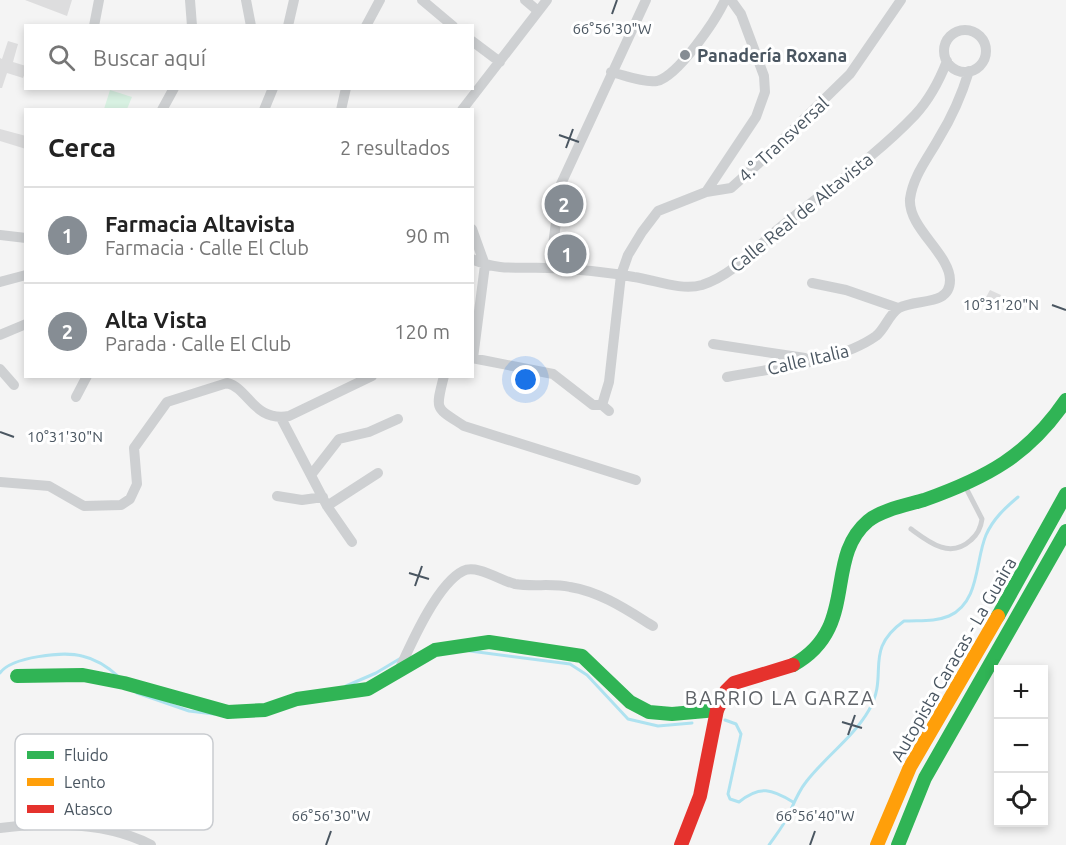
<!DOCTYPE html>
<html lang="es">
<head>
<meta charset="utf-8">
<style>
  body { margin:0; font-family:Ubuntu,sans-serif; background:#f2f2f2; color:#222 }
  .controls { position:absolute; right:18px; bottom:18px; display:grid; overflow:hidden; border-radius:0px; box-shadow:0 3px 9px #0003 }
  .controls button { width:54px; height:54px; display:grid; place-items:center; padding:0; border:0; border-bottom:2px solid #e0e0e0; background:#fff; color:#222; font:30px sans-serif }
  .you { position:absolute; left:526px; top:380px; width:21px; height:21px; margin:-15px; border:4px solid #fff; border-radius:50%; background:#1a73e8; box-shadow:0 0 0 9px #1a73e833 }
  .badge { display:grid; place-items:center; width:39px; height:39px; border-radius:50%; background:#868d94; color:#fff; font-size:20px; font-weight:700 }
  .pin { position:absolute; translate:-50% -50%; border:3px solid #fff; box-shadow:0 2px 6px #0006 }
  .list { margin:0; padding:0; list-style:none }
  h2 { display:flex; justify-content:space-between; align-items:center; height:78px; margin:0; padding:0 24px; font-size:26px }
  h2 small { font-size:20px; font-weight:400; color:#767676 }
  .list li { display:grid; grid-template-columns:39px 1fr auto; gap:18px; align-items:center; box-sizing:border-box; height:96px; padding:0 24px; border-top:2px solid #e0e0e0 }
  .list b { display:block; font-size:22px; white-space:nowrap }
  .list p { margin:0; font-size:20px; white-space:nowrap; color:#767676 }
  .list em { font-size:20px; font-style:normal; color:#767676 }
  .icon { flex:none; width:33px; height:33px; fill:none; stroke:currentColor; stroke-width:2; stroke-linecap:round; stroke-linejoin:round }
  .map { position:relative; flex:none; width:1066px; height:845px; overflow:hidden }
  .search { position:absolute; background:#fff; box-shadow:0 3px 9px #0003; left:24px; top:24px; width:450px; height:66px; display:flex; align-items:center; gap:15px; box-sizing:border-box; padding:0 21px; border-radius:0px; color:#767676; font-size:22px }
  .panel { position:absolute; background:#fff; box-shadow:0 3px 9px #0003; left:24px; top:108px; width:450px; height:270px; border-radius:0px }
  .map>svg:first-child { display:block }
</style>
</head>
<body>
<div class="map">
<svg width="1066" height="845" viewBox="0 0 1066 845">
  <rect width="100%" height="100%" fill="#f4f4f4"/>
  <path fill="#d9f2e3" d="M110 90 132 97 127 109H104Z"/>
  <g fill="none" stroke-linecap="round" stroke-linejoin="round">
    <path stroke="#aee2f0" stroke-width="3" d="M470 651 570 664 587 675 628 719 658 726 692 723
      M0 673C11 657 64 651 82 656 96 659 108 667 119 677
      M346 686 376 673 401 658
      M137 693 189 711 214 714
      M725 720 736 724 741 734 728 794 730 799 739 802C760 785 772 789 793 802
      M769 845C776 835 784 825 789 814 794 803 798 792 806 782 825 757 853 738 869 710 890 674 862 651 904 621 919 620 935 622 949 616 980 602 975 561 986 535 993 519 1005 508 1018 497"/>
  </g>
  <path fill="#ddddde" d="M25 0H72L67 16Z
    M8 41 18 44 13 62 26 66V70L23 78 7 73 2 88H0V58L2 59Z
    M0 129 26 136V149L0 141Z
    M990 290 1001 295 996 305 985 299Z"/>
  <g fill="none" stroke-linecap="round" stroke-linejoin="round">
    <path stroke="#ced0d2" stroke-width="5" d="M911 529C930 543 950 559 971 540 978 534 981 527 982 519L965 486"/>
    <path stroke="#ced0d2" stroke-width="10" d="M190 0 192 26
      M246 0 251 26
      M422 0 453 26
      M525 0 538 11
      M94 26 99 0
      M288 26 294 0
      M366 26 380 0
      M944 51a21 21 0 1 1 42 0a21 21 0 1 1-42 0Z
      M472 41 500 62
      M611 72C624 75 644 83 657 81 678 76 716 20 725 0
      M162 110 174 88
      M264 110 273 88
      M341 110 346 88
      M462 110 547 0
      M706 192 756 117 765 92 764 76 741 14 731 0
      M472 229 485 265 473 358
      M0 235 26 238
      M472 259C496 271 522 267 548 268 577 269 606 272 634 277 655 280 681 291 702 285 735 274 756 247 782 226 826 190 875 157 915 115 928 101 940 79 947 61
      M550 268 561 184 646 0
      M0 282 26 275
      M812 283 846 290 898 308
      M0 335 26 324
      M713 344 805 358
      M472 358 553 374 593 405H602
      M0 369 14 385
      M444 376C435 411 435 407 464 426L636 480
      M727 377C772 368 838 363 876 336 885 329 889 314 899 308 916 298 950 307 950 280 950 254 908 228 910 199 913 176 928 158 939 138 952 117 962 94 969 71
      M76 397 87 376
      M609 411 602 405 609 382 621 275 628 255 642 232 658 211 706 192 731 188 759 163 850 74 901 0
      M281 418 327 506 352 542
      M311 475 339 439 369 432 398 419
      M0 482 49 486 84 506 121 505 130 499 137 484 134 448 167 402 227 383C249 388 253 422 289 416L372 376
      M277 496 302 500 323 497
      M327 506 378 473
      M399 670C411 644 437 584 463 571 477 564 501 581 515 584 533 587 553 583 570 587 601 592 627 610 653 626
      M0 828C49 822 107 822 151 845"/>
    <path stroke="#30b455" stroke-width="14" d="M998 616 1066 494
      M793 665C860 628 823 559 868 521 881 510 907 505 924 500 986 478 1028 456 1066 400
      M17 676 83 675 124 683 228 712 265 710 297 699 368 689 435 650 489 642 582 656 630 702 649 712 672 714 717 710
      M898 845 925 778 1066 531"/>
    <path stroke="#ff9f0a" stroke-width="14" d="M877 845 910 767 998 616"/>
    <path stroke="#e5322d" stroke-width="14" d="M681 845 700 796 717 710 726 691 734 683 793 665"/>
  </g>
  <path fill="none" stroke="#4a5661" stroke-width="2" d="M612 14 617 0M559 135 579 142M566 148 573 129M1052 305 1066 310M0 432 14 437M409 573 429 579M415 586 422 566M842 722 862 728M848 735 855 715M326 845 331 831M810 845 815 831"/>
  <circle fill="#868d94" stroke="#fff" stroke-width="2" cx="685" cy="55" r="6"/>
  <g text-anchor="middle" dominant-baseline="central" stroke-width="6" stroke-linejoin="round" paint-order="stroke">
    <g font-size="18" font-weight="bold" fill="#4a5661" stroke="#fff" text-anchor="start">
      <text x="697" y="55">Panadería Roxana</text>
    </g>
    <g font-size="18" fill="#4a5661" stroke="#fff">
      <text transform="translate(783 139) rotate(-43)">4.° Transversal</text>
      <text transform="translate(801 212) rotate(-39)">Calle Real de Altavista</text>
      <text transform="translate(808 359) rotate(-13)">Calle Italia</text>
      <text transform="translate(953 659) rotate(-60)">Autopista Caracas - La Guaira</text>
    </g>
    <g font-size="20" letter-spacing="1.5" fill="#5f6368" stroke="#fff">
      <text x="780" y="697">BARRIO LA GARZA</text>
    </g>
  </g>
  <rect x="15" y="734" width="198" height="96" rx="9" fill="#fff" stroke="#c9ccd0" stroke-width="1.5"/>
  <rect x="27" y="751" width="27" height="8" fill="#30b455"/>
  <rect x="27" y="778" width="27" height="8" fill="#ff9f0a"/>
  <rect x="27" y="805" width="27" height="8" fill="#e5322d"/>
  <g font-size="16" fill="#4a5661">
    <text x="64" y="761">Fluido</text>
    <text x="64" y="788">Lento</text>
    <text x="64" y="815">Atasco</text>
  </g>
  <g font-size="15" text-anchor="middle" fill="#4a5661" stroke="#fff" stroke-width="6" stroke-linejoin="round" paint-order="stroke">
    <text x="612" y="34">66°56'30"W</text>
    <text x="1001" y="310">10°31'20"N</text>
    <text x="65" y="442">10°31'30"N</text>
    <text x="331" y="821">66°56'30"W</text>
    <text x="815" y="821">66°56'40"W</text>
  </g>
</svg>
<div class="controls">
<button>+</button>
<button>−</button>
<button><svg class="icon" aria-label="locate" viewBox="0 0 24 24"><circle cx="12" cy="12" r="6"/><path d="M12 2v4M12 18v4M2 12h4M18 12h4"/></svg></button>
</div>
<div class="you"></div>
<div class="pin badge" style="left:567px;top:254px">1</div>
<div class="pin badge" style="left:564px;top:204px">2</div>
<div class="search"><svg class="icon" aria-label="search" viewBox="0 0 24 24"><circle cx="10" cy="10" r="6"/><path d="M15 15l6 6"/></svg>Buscar aquí</div>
<section class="panel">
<h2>Cerca<small>2 resultados</small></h2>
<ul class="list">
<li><span class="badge">1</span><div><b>Farmacia Altavista</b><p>Farmacia · Calle El Club</p></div><em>90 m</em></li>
<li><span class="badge">2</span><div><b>Alta Vista</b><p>Parada · Calle El Club</p></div><em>120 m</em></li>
</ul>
</section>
</div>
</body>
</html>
